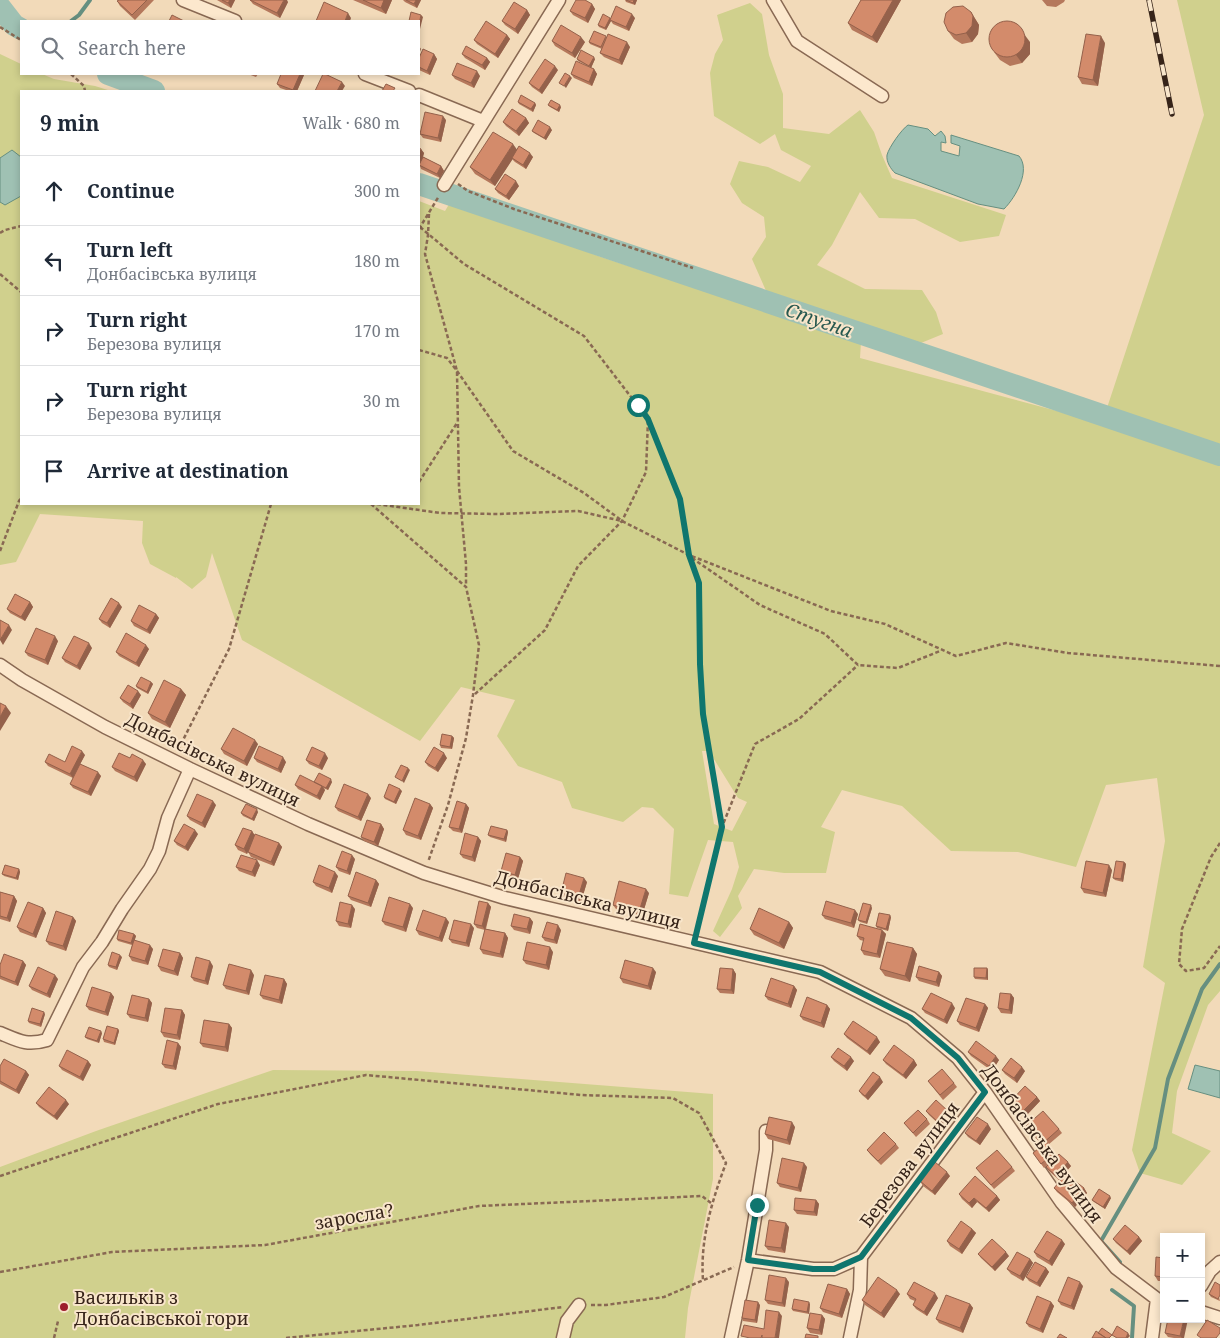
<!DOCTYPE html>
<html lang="en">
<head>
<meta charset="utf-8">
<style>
  body { margin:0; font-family:"Noto Serif",serif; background:#f6f6f7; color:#1f2937 }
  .controls { position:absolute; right:15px; bottom:15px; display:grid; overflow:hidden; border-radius:0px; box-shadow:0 2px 8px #0003 }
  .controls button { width:45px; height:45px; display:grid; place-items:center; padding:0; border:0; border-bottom:1px solid #e0e1e3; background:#fff; color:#1f2937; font:25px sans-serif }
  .stop { position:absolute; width:15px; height:15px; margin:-11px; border:4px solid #0f766e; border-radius:50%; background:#fff }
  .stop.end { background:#0f766e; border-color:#fff; box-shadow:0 1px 5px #0008 }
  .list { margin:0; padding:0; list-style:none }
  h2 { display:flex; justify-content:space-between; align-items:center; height:65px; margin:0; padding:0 20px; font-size:21px }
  h2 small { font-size:16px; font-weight:400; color:#747a83 }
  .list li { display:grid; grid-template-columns:32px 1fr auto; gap:15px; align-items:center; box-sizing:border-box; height:70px; padding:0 20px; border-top:1px solid #e0e1e3 }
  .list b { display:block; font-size:19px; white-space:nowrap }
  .list p { margin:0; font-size:16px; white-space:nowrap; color:#747a83 }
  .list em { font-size:16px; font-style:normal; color:#747a83 }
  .icon { flex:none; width:28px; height:28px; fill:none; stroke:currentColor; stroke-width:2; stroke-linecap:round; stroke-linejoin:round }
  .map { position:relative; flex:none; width:1220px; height:1338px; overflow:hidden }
  .search { position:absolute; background:#fff; box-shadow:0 2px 8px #0003; left:20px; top:20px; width:400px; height:55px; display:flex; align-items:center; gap:12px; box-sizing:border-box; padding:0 18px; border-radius:0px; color:#747a83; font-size:19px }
  .panel { position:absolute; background:#fff; box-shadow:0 2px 8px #0003; left:20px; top:90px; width:400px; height:415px; border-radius:0px }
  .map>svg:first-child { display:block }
</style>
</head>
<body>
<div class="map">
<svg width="1220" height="1338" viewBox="0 0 1220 1338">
  <rect width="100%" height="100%" fill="#f2dab9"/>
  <path fill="#d0d08d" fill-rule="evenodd" d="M1177 0H1220V991L1208 1005 1177 1091 1172 1133 1211 1151 1182 1185 1140 1173 1132 1150 1165 983 1143 967 1165 841 1157 778 1106 785 1076 867 1018 852 951 851 902 806 842 790 821 827 835 832 826 873H784L754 869 738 896 742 908 720 937 713 931 732 889 739 867 733 842 708 840 688 897 669 894 674 829 653 808 642 807 623 822 572 808 562 782 518 766 497 736 515 700 461 687 420 741 242 640 212 553 206 577 192 589 176 577V578L150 564 142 543 143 521 40 514 16 562 0 565V54L21 64V74H42L54 79 95 86 111 91H21V504H419V201L445 211 451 201 601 257 861 342 860 358 1102 423 1204 115ZM702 751H709L738 798 747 802 732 831 714 824Z
    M750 3 762 14 769 55 783 94V128L829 134 860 110 874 132 882 155 892 178 1006 215 999 236 960 242 915 219 879 218 860 192 832 245 817 265 865 289 922 290 936 312 943 334 916 345 767 293 752 259 766 237 764 217 742 203 730 184 739 161 768 167 800 182 811 166 781 150 775 134 760 144 714 116 710 73 715 54 723 40 717 15Z
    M273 1070 417 1071 713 1094V1179L688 1308 685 1338H0V1167L96 1131Z"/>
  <path fill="#9fc1b3" stroke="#668f80" d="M908 125 928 129 935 136 941 131 945 136 946 143 941 142V151L959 156 960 146 951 143V135L1019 156C1031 170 1016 197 1004 209L978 204 895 173C891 169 886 162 887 155 889 147 902 129 908 125Z
    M12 150 21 157V196L5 205 0 202V158Z
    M1195 1065 1220 1071V1098L1188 1089Z"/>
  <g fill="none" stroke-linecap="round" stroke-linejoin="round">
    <path stroke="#668f80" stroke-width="4" d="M71 21 79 15 90 0
      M1120 1262 1101 1241 1155 1148 1168 1079 1202 989 1220 964
      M1112 1290 1134 1306 1132 1338"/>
    <path stroke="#9fc1b3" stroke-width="22" d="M0 7 14 25 21 29
      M108 74 154 91
      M419 184 1220 455"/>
    <defs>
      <path id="minor" d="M183 0 235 21
        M773 0 797 41 882 96
        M365 74 409 91
        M419 95 483 121
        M444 185 559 0
        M0 665 22 680 105 727 190 769 308 824 424 873 505 898 820 972 911 1018 958 1058 985 1092 1062 1203 1116 1268 1157 1299 1164 1301
        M0 1033C19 1041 27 1046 47 1040L83 967 102 942 122 909 150 869 159 851 168 818 190 769
        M748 1260 813 1269H834L861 1257
        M1201 1286 1210 1271 1220 1262
        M1201 1312 1220 1318
        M563 1338 567 1321 579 1305
        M731 1338 748 1260 766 1150V1131
        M850 1338 860 1290 861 1257 985 1092
        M1152 1338 1157 1299"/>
    </defs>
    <use href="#minor" stroke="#896953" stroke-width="15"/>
    <path stroke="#896953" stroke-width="2.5" stroke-dasharray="4 2.5" stroke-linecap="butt" d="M0 27 21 40
      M71 74 84 86 85 91
      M458 184 468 191 514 209 693 268
      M429 214 428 235 425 254 457 371 459 487 466 564V587
      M420 227 464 264 584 336 648 419 680 499 689 555 699 583 700 664 703 715 722 827
      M419 229 439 196
      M0 233 5 230 21 226
      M0 274 21 292
      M419 350 447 358 457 371 513 451 584 493 621 520
      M419 482 457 423
      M371 504 466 587 479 645 473 695 466 738 448 805 428 862
      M377 504 440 513 498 514 578 511 622 521 689 555 831 611 885 624 956 656 1006 643 1068 653 1220 666
      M0 551 19 501 21 498
      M692 558 760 605 825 634 858 665 898 668 940 651
      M475 694 545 630 578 566 622 521 646 472 648 419
      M178 750 229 649 271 504
      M1220 843 1211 857 1182 929 1179 964 1186 971 1204 968 1220 946
      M697 930 722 827 755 744 799 719 858 665
      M0 1176 218 1104 366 1075 581 1095 673 1098 699 1113 726 1163C712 1201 700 1239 703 1280
      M0 1272 112 1252 265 1245 479 1206 702 1196 711 1203
      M591 1305H606L664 1297 734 1267
      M54 1338 58 1321
      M286 1338 418 1325 563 1307"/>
    <use href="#minor" stroke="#fce8cd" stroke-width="12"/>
    <defs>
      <path id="rail" d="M1149 0 1172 114"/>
    </defs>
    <use href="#rail" stroke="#372419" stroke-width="5.5"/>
    <use href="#rail" stroke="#f8e5ca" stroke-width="4" stroke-dasharray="11" stroke-linecap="butt"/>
  </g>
  <path fill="#b5785c" d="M119 0H154L135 20 120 6 117 1Z
    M217 0H235L231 8Z
    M250 0 288 2 280 18 253 4Z
    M353 0H392L386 14Z
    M403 0H421L417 8 405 2Z
    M625 0H637L635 5 626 2Z
    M861 0H901L877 43 852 30 848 23Z
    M1042 0H1065L1064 2 1056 7 1047 6Z
    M592 4 595 9 588 23 573 15 570 11Z
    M527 10 530 15 518 34 505 25 502 21Z
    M971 12 979 25 978 34 972 42 962 44 954 39 948 31Z
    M610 18H635L629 31 613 24 611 21 606 30 599 27 598 25Z
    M507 35 510 39 498 58 477 44 474 40Z
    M607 37 630 47 622 65 604 57 600 53 602 49 590 44 589 42Z
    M552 41 585 42 575 58 555 46Z
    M1030 42V54L1022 63 1010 66 1000 60 994 52Z
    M1105 43 1098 86 1082 84 1078 77Z
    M434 54 437 59 430 75 419 70V58Z
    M462 54 487 58 490 62 485 70 465 58Z
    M577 59H595L591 68 594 69 597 74 592 86 574 78 571 74 590 67 578 61Z
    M558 70 542 94 532 87 529 83Z
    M248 74H258L256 77Z
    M304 75 297 91H289L280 88 277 84Z
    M452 75 480 76 474 88 455 79Z
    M518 102 535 103 536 105 533 112 519 104Z
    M548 105 561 107 559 112 550 107Z
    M526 118 529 123 519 136 506 126 503 122Z
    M446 120 441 142 423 138 420 134Z
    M552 130 546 140 534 133 532 131Z
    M419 148 424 153 423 157 441 166 444 171 440 178 421 169 420 166 419 170Z
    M517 150 533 157 526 169 515 162 512 159 495 186 475 174 470 167Z
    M519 186 509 200 498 193 495 189Z
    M30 602 33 607 25 621 10 613 7 609Z
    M122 607 110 628 102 623 99 619Z
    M156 614 159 618 150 634 134 626 131 621Z
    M58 641 48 665 28 656 25 652Z
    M92 648 80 670 65 662 62 658Z
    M149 649 139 667 119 656 116 652Z
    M151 682 153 684 148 694 137 688 136 686Z
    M181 689 186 695 170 728 152 719 148 713Z
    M141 695 133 709 123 702 120 698Z
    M452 736 454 738 452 749 441 748 440 745Z
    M258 744 247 766 224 754 221 749Z
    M85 755 80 764 101 776 91 796 73 788 70 784 73 778 48 766 45 762H65Z
    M130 758 146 764 137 782 115 771 112 767Z
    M254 758 286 762 281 773 257 762Z
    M328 758 322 770 309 764 306 760Z
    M447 758 438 772 428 766 425 762Z
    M332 782 328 790 323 788 325 790 320 800 298 789 295 785Z
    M402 791 396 804 385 799 384 797Z
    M371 798 361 821 338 811 335 807Z
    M430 804 433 808 421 840 406 835 403 830Z
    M466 804 469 808 462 833 453 831 449 827Z
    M216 805 205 828 190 820 187 816Z
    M258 812 254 821 243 816 241 813Z
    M381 824 384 829 378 846 364 841 361 837Z
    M507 830 508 832 506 842 490 837 488 835Z
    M252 831 255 836 279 843 282 847 274 866 251 857 248 852 253 839 247 854 238 850 235 845Z
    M198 834 188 851 177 845 174 841Z
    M478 837 481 841 475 862 463 858 460 854Z
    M520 857 523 861 518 879 504 875 501 871Z
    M355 859 350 875 339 871 336 867Z
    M1124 862 1126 864 1123 882 1115 880 1113 878Z
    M260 865 255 877 239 871 236 867Z
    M19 869 20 872 18 880 4 876 2 874Z
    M1112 870 1106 897 1084 893 1081 888Z
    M338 876 332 893 316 886 313 882Z
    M376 880 379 884 371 907 351 900 348 896Z
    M587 882 581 902 564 897 561 893Z
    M0 892 14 896 17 901 10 922 0 919Z
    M649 893 642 916 616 909 613 905Z
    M488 903 491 907 486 929 505 933 508 938 503 958 483 954 480 949 485 930 477 928 474 924Z
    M43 908 46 913 36 938 20 932 17 927Z
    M413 908 406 932 385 925 382 921Z
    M872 908 867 924 860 922 858 920Z
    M355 909 351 928 339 926 336 921Z
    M858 914 854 928 825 919 822 915Z
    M73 917 76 921 66 951 49 945 46 941Z
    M891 917 888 931 877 928 876 926Z
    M530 918 533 922 530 934 514 930 511 926Z
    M449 922 442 942 419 935 416 930Z
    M789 922 793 928 784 949 754 935 750 929Z
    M474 928 469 947 452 943 449 939Z
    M561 930 557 944 545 941 542 937Z
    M882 930 886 934 880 958 864 955 861 950 864 941 860 940 857 936Z
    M134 934 136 936 134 941 153 949 148 965 132 961 129 956 132 945 118 941 117 939Z
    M913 948 917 954 910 982 885 976 880 969Z
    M553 952 549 970 526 964 523 960Z
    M180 953 183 958 178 976 161 971 158 966Z
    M122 957 117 970 109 967 108 965Z
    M23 961 26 965 18 986 0 979V965Z
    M213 966 208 985 194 981 191 977Z
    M987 968 988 970V980L975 979 974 977Z
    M733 969 736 974 734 994 720 993 717 989Z
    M656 972 651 990 623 983 620 978Z
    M939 972 942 976 939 987 919 981 916 977Z
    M254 975 249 995 226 989 223 985Z
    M58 979 50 998 32 990 29 986Z
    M284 979 287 984 282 1004 263 999 260 995Z
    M794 986 797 990 791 1008 768 1000 765 996Z
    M111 993 114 997 108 1016 89 1010 86 1006Z
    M1011 994 1014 998 1012 1014 1001 1013 998 1008Z
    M149 999 152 1003 148 1022 130 1018 127 1014Z
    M985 1004 988 1008 979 1032 960 1025 957 1021Z
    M827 1005 830 1009 824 1028 803 1020 800 1016Z
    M955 1008 947 1024 925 1013 922 1009Z
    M182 1010 185 1015 180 1040 164 1037 161 1032Z
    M45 1014 41 1027 29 1023 28 1021Z
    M229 1024 232 1028 228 1052 203 1047 200 1043Z
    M118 1029 119 1031 115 1045 104 1042 103 1039Z
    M102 1033 99 1043 87 1039 85 1037Z
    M844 1034 880 1042 870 1055 847 1038Z
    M178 1043 181 1047 176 1070 165 1068 162 1064Z
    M968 1052 999 1060 992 1071 971 1056Z
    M831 1057 854 1061 847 1071 834 1061Z
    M883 1060H914L917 1065 906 1079 886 1064Z
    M88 1061 91 1065 83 1081 62 1070 59 1066Z
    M0 1066 26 1071 29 1075 19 1094 0 1084Z
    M1002 1070 1025 1071 1017 1083 1005 1074Z
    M928 1081 954 1083 957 1087 943 1100Z
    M883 1082 868 1100 862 1095 859 1091Z
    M1037 1097 1040 1101 1024 1118 1012 1107 1009 1103Z
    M36 1103 69 1104 57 1120 39 1107Z
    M926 1111 951 1115 941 1126 929 1115Z
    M927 1119 930 1124 916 1137 904 1123Z
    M1026 1126 1059 1129 1062 1133 1048 1145 1057 1156 1071 1166 1059 1180 1049 1171 1046 1167 1049 1164 1044 1168 1033 1153 1042 1145Z
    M795 1127 790 1145 768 1139 765 1134Z
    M991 1129 980 1145 968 1137 965 1133Z
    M896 1144 899 1148 881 1165 870 1154 867 1150Z
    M807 1167 801 1192 780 1187 777 1183Z
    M1012 1167 1015 1171 994 1189 976 1168Z
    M950 1176 935 1195 923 1186 920 1181Z
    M1054 1188H1084L1087 1193 1075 1207 1057 1192Z
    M959 1194 997 1196 1000 1200 989 1212 977 1202 972 1208 962 1199Z
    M1111 1198 1105 1209 1094 1202 1092 1200Z
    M816 1200 819 1204 817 1216 797 1214 794 1210Z
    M789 1227 785 1253 768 1250 765 1246Z
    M972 1229 976 1233 962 1254 950 1246 947 1241Z
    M1139 1237 1142 1241 1130 1255 1116 1243 1113 1239Z
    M1065 1244 1052 1266 1037 1257 1034 1252Z
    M978 1254 1009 1256 995 1271 981 1258Z
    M1164 1258V1281H1158L1155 1276Z
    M1030 1259 1033 1263 1023 1281 1011 1274 1007 1269Z
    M1046 1268 1049 1272 1040 1287 1029 1281 1026 1277Z
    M789 1282 785 1307 768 1304 765 1300Z
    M1215 1282 1220 1301 1211 1297 1209 1294Z
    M1083 1286 1074 1310 1061 1305 1058 1301Z
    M847 1289 850 1294 842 1318 823 1312 820 1308Z
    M900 1294 884 1318 865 1305 862 1300Z
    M907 1294 938 1298 927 1316 916 1309 913 1305 915 1301 910 1299Z
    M1051 1302 1054 1306 1043 1333 1029 1327 1026 1323Z
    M810 1304 809 1314 793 1311 792 1309Z
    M970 1304 973 1308 963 1333 939 1323 936 1319Z
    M760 1305 757 1323 743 1321 742 1318Z
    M822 1315 825 1319 822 1335 810 1333 807 1328Z
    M1168 1319 1184 1338H1174L1168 1337 1165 1333Z"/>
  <path fill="#94614b" d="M230 0H235L231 8 228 3Z
    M284 0H287L288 2 280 18 277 13Z
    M384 0H392L386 14 381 8Z
    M416 0H421L417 8 414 4Z
    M634 0H637L635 5 633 3Z
    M893 0H901L877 43 872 37Z
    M592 4 595 9 588 23 585 18Z
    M527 10 530 15 518 34 515 29Z
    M971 12 979 25 978 34 972 42 966 33Z
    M348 13 351 18 350 21H345Z
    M632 14 635 18 629 31 626 27Z
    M421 15 423 17 420 29 419 24Z
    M610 18 611 20H610L611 21 606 30 605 28Z
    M1024 34 1030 42V54L1022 63 1016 55Z
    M507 35 510 39 498 58 495 54Z
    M1101 36 1105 43 1098 86 1093 80Z
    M581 37 585 42 575 58 572 53Z
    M627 42 630 47 622 65 619 60Z
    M419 46 421 49 419 54Z
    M434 54 437 59 430 75 427 71Z
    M594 57 595 59 591 68 589 66Z
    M487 58 490 62 485 70 482 65Z
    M555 66 558 70 542 94 539 90Z
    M594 69 597 74 592 86 589 82Z
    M477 71 480 76 474 88 471 83Z
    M300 74H303L304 75 297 91H294L293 90Z
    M570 76 572 78 566 88 564 86Z
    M342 82 345 86 342 91H337Z
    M535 103 536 105 533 112 531 109Z
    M560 105 561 107 559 112 557 110Z
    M443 116 446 120 441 142 438 138Z
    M526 118 529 123 519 136 516 131Z
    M550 127 552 130 546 140 544 138Z
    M513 144 518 151 495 186 490 180Z
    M421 149 424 153 420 165H419V156Z
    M530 153 533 157 526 169 523 165Z
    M441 166 444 171 440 178 437 174Z
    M516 181 519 186 509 200 506 196Z
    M30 602 33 607 25 621 21 617Z
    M119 603 122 607 110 628 107 623Z
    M156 614 159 618 150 634 147 630Z
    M9 625 12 630 3 645 0 640Z
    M55 636 58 641 48 665 45 660Z
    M89 643 92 648 80 670 77 666Z
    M146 645 149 649 139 667 136 663Z
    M151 682 153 684 148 694 147 692Z
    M181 689 186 695 170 728 165 722Z
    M138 691 141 695 133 709 130 704Z
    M6 706 11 713 0 731V717Z
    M452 736 454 738 452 749 450 747Z
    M255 740 258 744 247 766 244 761Z
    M82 751 85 755 73 778 70 774Z
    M325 753 328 758 322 770 319 766Z
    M444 753 447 758 438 772 435 768Z
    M283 757 286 762 281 773 278 769Z
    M143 760 146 764 137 782 134 777Z
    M408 768 410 770 404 783 402 781Z
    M98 772 101 776 91 796 88 792Z
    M331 779 332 782 328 790 326 788Z
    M322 786 325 790 320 800 317 796Z
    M400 789 402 791 396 804 394 802Z
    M368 794 371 798 361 821 358 817Z
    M213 801 216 805 205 828 202 823Z
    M430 804 433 808 421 840 418 836Z
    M466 804 469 808 462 833 459 829Z
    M257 809 258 812 254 821 252 819Z
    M381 824 384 829 378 846 374 842Z
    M195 830 198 834 188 851 185 847Z
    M507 830 508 832 506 842 504 839Z
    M252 831 255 836 247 854 244 849Z
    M478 837 481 841 475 862 472 857Z
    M279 843 282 847 274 866 271 862Z
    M352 855 355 859 350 875 347 871Z
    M520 857 523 861 518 879 515 875Z
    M257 860 260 865 255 877 252 872Z
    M1124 862 1126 864 1123 882 1121 879Z
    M1109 865 1112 870 1106 897 1103 893Z
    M19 869 20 872 18 880 16 878Z
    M335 872 338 876 332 893 329 888Z
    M584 878 587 882 581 902 578 898Z
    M376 880 379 884 371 907 368 903Z
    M646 889 649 893 642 916 639 912Z
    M14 896 17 901 10 922 7 918Z
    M488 903 491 907 485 930 482 926Z
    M410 904 413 908 406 932 403 927Z
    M352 905 355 909 351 928 348 924Z
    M871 905 872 908 867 924 866 922Z
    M43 908 46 913 36 938 33 934Z
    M855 910 858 914 854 928 851 923Z
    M890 915 891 917 888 931 886 929Z
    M73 917 76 921 66 951 63 946Z
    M446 918 449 922 442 942 439 938Z
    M530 918 533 922 530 934 527 929Z
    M789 922 793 928 784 949 779 943Z
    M471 924 474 928 469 947 466 943Z
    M558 925 561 930 557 944 554 940Z
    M882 930 886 934 880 958 877 954Z
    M505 933 508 938 503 958 500 954Z
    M134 934 136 936 133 946 131 943Z
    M150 945 153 949 148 965 145 961Z
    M550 947 553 952 549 970 546 965Z
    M913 948 917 954 910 982 905 976Z
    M180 953 183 958 178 976 174 971Z
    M120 955 122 957 117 970 116 967Z
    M23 961 26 965 18 986 15 982Z
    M210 961 213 966 208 985 205 981Z
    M653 968 656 972 651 990 648 986Z
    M987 968 988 970V980L986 978Z
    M733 969 736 974 734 994 731 990Z
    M251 970 254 975 249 995 246 991Z
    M939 972 942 976 939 987 936 982Z
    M55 975 58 979 50 998 47 994Z
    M284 979 287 984 282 1004 279 1000Z
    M794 986 797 990 791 1008 788 1004Z
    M111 993 114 997 108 1016 105 1012Z
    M1011 994 1014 998 1012 1014 1009 1010Z
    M149 999 152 1003 148 1022 145 1018Z
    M952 1003 955 1008 947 1024 944 1020Z
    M985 1004 988 1008 979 1032 976 1028Z
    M827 1005 830 1009 824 1028 821 1023Z
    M182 1010 185 1015 180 1040 177 1035Z
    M44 1012 45 1014 41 1027 40 1024Z
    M229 1024 232 1028 228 1052 225 1047Z
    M118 1029 119 1031 115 1045 114 1043Z
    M101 1031 102 1033 99 1043 97 1041Z
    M877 1037 880 1042 870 1055 867 1051Z
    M178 1043 181 1047 176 1070 173 1066Z
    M996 1056 999 1060 992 1071 989 1066Z
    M851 1057 854 1061 847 1071 844 1066Z
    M914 1060 917 1065 906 1079 903 1075Z
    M88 1061 91 1065 83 1081 80 1077Z
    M1022 1067 1025 1071 1017 1083 1014 1078Z
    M26 1071 29 1075 19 1094 16 1090Z
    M880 1077 883 1082 868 1100 865 1096Z
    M1037 1097 1040 1101 1024 1118 1021 1113Z
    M66 1100 69 1104 57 1120 54 1116Z
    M948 1111 951 1115 941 1126 938 1122Z
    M792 1122 795 1127 790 1145 787 1140Z
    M988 1124 991 1129 980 1145 976 1141Z
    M1068 1162 1071 1166 1059 1180 1056 1176Z
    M804 1163 807 1167 801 1192 798 1188Z
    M947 1172 950 1176 935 1195 932 1191Z
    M1084 1188 1087 1193 1075 1207 1072 1203Z
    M997 1196 1000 1200 989 1212 986 1208Z
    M1110 1196 1111 1198 1105 1209 1103 1207Z
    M974 1198 977 1202 972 1208 969 1203Z
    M816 1200 819 1204 817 1216 814 1212Z
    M786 1223 789 1227 785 1253 781 1248Z
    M972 1229 976 1233 962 1254 959 1249Z
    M1139 1237 1142 1241 1130 1255 1127 1251Z
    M1062 1240 1065 1244 1052 1266 1049 1261Z
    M1006 1252 1009 1256 995 1271 992 1267Z
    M1030 1259 1033 1263 1023 1281 1020 1276Z
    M1046 1268 1049 1272 1040 1287 1037 1283Z
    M786 1278 789 1282 785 1307 782 1303Z
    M1080 1282 1083 1286 1074 1310 1071 1306Z
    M847 1289 850 1294 842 1318 839 1314Z
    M897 1290 900 1294 884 1318 881 1313Z
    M935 1293 938 1298 927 1316 924 1312Z
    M758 1302 760 1305 757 1323 755 1320Z
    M809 1302 810 1304 809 1314 807 1312Z
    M1051 1302 1054 1306 1043 1333 1040 1329Z
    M970 1304 973 1308 963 1333 960 1328Z
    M779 1312 782 1316 779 1338H775Z
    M822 1315 825 1319 822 1335 819 1330Z
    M1184 1319H1188L1184 1338H1182L1180 1336Z
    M1128 1333 1130 1336 1128 1338H1126Z"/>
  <path fill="#d38b6b" stroke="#94614b" d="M119 0H147L132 15 117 1Z
    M222 0H230L228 3Z
    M250 0H284L277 13Z
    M363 0H384L381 8Z
    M406 0H416L414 4Z
    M576 0H585L592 4 585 18 570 11Z
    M626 0H634L633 3Z
    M861 0H893L872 37 848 23Z
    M324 2 348 13 345 21H316Z
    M514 2 527 10 515 29 502 21Z
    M616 6 632 14 626 27 610 20Z
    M963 6 971 12 973 16 972 26 966 33 956 35 948 31 944 22 946 13 953 7Z
    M411 12 421 15 419 24V21H409Z
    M603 14 610 18 605 28 598 25Z
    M172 15 184 21H169Z
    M486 21 507 35 495 54 474 40Z
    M989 39a18 18 0 1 1 36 0a18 18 0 1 1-36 0Z
    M561 25 581 37 572 53 552 41Z
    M594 31 606 36 601 47 589 42Z
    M608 34 627 42 619 60 600 53Z
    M1086 34 1101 36 1093 80 1078 77Z
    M466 46 487 58 482 65 462 54Z
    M423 49 434 54 427 71 419 67V58Z
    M581 50 594 57 589 66 577 59Z
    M545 59 555 66 539 90 529 83Z
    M576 61 594 69 589 82 571 74Z
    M457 63 477 71 471 83 452 75Z
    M565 73 570 76 564 86 559 83Z
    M281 74H300L293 90 277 84Z
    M323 74H325L342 82 337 91H315Z
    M386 84 395 88 393 91H382Z
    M521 95 535 103 531 109 518 102Z
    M551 100 560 105 557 110 548 105Z
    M512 109 526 118 516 131 503 122Z
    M425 112 443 116 438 138 420 134Z
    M538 120 550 127 544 138 532 131Z
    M493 132 513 144 490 180 470 167Z
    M519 146 530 153 523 165 512 158Z
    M419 148 421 149 419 156Z
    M423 157 441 166 437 174 419 165Z
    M505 174 516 181 506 196 495 189Z
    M15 594 30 602 21 617 7 609Z
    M111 598 119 603 107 623 99 619Z
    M139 605 156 614 147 630 131 621Z
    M0 620 9 625 0 640Z
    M36 628 55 636 45 660 25 652Z
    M126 633 146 645 136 663 116 652Z
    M74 636 89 643 77 666 62 658Z
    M141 677 151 682 147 692 136 686Z
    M164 680 181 689 165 722 148 713Z
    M128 685 138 691 130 704 120 698Z
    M0 703 6 706 0 717Z
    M233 728 255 740 244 761 221 749Z
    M442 734 452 736 450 747 440 745Z
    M72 746 82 751 70 774 45 762 49 754 65 762Z
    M259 746 283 757 278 769 254 758Z
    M312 747 325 753 319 766 306 760Z
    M434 747 444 753 435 768 425 762Z
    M119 753 130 758 132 754 143 760 134 777 112 767Z
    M80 764 98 772 88 792 70 784Z
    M401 765 408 768 402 781 395 777Z
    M319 773 331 779 326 788 314 782Z
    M300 775 322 786 317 796 295 785Z
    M344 784 368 794 358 817 335 807Z
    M389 784 400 789 394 802 384 797Z
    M197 794 213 801 202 823 187 816Z
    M415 798 430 804 418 836 403 830Z
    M457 801 466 804 459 829 449 827Z
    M246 804 257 809 252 819 241 813Z
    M367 820 381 824 374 842 361 837Z
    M184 824 195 830 185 847 174 841Z
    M491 826 507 830 504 839 488 835Z
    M243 828 252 831 244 849 235 845Z
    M465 833 478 837 472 857 460 854Z
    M255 834 279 843 271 862 248 852Z
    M342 851 352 855 347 871 336 867Z
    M506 853 520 857 515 875 501 871Z
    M241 855 257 860 252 872 236 867Z
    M1086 861 1109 865 1103 893 1081 888Z
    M1116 861 1124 862 1121 879 1113 878Z
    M5 865 19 869 16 878 2 874Z
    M319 865 335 872 329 888 313 882Z
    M356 872 376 880 368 903 348 896Z
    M566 873 584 878 578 898 561 893Z
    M619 881 646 889 639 912 613 905Z
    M0 892 14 896 7 918 0 916Z
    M389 897 410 904 403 927 382 921Z
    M479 901 488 903 482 926 474 924Z
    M826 901 855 910 851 923 822 915Z
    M28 902 43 908 33 934 17 927Z
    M340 902 352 905 348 924 336 921Z
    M863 903 871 905 866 922 858 920Z
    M759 908 789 922 779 943 750 929Z
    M423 910 446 918 439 938 416 930Z
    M56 911 73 917 63 946 46 941Z
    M879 913 890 915 886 929 876 926Z
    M514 914 530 918 527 929 511 926Z
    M454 920 471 924 466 943 449 939Z
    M547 922 558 925 554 940 542 937Z
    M860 924 882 930 877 954 861 950 864 938 857 936Z
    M485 929 505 933 500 954 480 949Z
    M119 930 134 934 131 943 117 939Z
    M134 940 150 945 145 961 129 956Z
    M527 942 550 947 546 965 523 960Z
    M887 942 913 948 905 976 880 969Z
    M163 949 180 953 174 971 158 966Z
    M112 952 120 955 116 967 108 965Z
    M4 954 23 961 15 982 0 976V965Z
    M196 957 210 961 205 981 191 977Z
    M625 960 653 968 648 986 620 978Z
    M229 964 251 970 246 991 223 985Z
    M919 966 939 972 936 982 916 977Z
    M38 967 55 975 47 994 29 986Z
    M720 968 733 969 731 990 717 989Z
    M974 968H987L986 978 974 977Z
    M265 975 284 979 279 1000 260 995Z
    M771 978 794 986 788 1004 765 996Z
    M92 987 111 993 105 1012 86 1006Z
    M931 993 952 1003 944 1020 922 1009Z
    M1000 993 1011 994 1009 1010 998 1008Z
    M132 995 149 999 145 1018 127 1014Z
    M807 997 827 1005 821 1023 800 1016Z
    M966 998 985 1004 976 1028 957 1021Z
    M32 1008 44 1012 40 1024 28 1021Z
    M165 1008 182 1010 177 1035 161 1032Z
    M204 1020 229 1024 225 1047 200 1043Z
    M853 1021 877 1037 867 1051 844 1034Z
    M107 1026 118 1029 114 1043 103 1039Z
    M89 1027 101 1031 97 1041 85 1037Z
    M167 1040 178 1043 173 1066 162 1064Z
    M976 1041 996 1056 989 1066 968 1052Z
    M894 1045 914 1060 903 1075 883 1060Z
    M838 1048 851 1057 844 1066 831 1057Z
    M67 1050 88 1061 80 1077 59 1066Z
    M1011 1058 1022 1067 1014 1078 1002 1070Z
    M4 1059 26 1071 16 1090 0 1081V1066Z
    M942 1069 954 1083 940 1095 928 1081Z
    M873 1072 880 1077 865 1096 859 1091Z
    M1025 1086 1037 1097 1021 1113 1009 1103Z
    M49 1087 66 1100 54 1116 36 1103Z
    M936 1100 948 1111 938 1122 926 1111Z
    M918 1110 927 1119 913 1133 904 1123Z
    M1043 1111 1059 1129 1042 1144 1026 1126Z
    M769 1117 792 1122 787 1140 765 1134Z
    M977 1117 988 1124 976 1141 965 1133Z
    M884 1132 896 1144 878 1161 867 1150Z
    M1046 1142 1054 1153 1041 1164 1033 1153Z
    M997 1150 1012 1167 991 1185 976 1168Z
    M1059 1154 1068 1162 1056 1176 1046 1167Z
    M782 1158 804 1163 798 1188 777 1183Z
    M935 1162 947 1172 932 1191 920 1181Z
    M1066 1174 1084 1188 1072 1203 1054 1188Z
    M975 1176 997 1196 986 1208 974 1198 969 1203 959 1194Z
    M1099 1189 1110 1196 1103 1207 1092 1200Z
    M795 1198 816 1200 814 1212 794 1210Z
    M769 1220 786 1223 781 1248 765 1246Z
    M961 1221 972 1229 959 1249 947 1241Z
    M1125 1225 1139 1237 1127 1251 1113 1239Z
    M1047 1231 1062 1240 1049 1261 1034 1252Z
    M992 1239 1006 1252 992 1267 978 1254Z
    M1017 1252 1030 1259 1020 1276 1007 1269Z
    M1156 1257 1164 1258V1277L1155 1276Z
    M1035 1262 1046 1268 1037 1283 1026 1277Z
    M769 1275 786 1278 782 1303 765 1300Z
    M878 1277 897 1290 881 1313 862 1300Z
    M1068 1277 1080 1282 1071 1306 1058 1301Z
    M914 1282 935 1293 924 1312 913 1305 916 1299 907 1294Z
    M1215 1282 1220 1285V1295L1218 1299 1209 1294Z
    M828 1284 847 1289 839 1314 820 1308Z
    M946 1295 970 1304 960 1328 936 1319Z
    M1037 1296 1051 1302 1040 1329 1026 1323Z
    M794 1299 809 1302 807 1312 792 1309Z
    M745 1300 758 1302 755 1320 742 1318Z
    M766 1310 779 1312 775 1338H762V1335L761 1338H750L741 1336 744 1325 764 1329Z
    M810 1313 822 1315 819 1330 807 1328Z
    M1168 1319H1184L1180 1336 1165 1333Z
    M1207 1320 1220 1328V1333L1216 1338H1201L1197 1335Z
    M1117 1326 1128 1333 1126 1338H1117L1112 1335Z
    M1102 1328 1112 1335 1109 1338H1106L1098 1333Z
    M1096 1331 1106 1338H1092Z
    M806 1334 818 1336V1338H805Z
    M1060 1334 1067 1338H1057Z"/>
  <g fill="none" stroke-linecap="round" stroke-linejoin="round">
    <path stroke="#0f766e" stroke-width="6" d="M638 405 648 419 680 499 689 555 699 583 700 664 703 714 722 827 694 943 820 972 911 1018 958 1058 985 1092 861 1257 834 1269H813L748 1260 757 1205"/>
  </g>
  <circle fill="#9d1d2d" stroke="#f8e5ca" stroke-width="2" cx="64" cy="1307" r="5"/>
  <g text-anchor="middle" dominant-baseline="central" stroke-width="4" stroke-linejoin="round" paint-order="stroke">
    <g font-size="18" fill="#372419" stroke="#f8e5ca">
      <text transform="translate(213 759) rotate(26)">Донбасівська вулиця</text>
      <text transform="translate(588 899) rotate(14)">Донбасівська вулиця</text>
      <text transform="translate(1043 1143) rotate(54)">Донбасівська вулиця</text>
      <text transform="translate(909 1164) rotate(-53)">Березова вулиця</text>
      <text transform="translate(354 1216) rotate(-10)">заросла?</text>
    </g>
    <g font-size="18" fill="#372419" stroke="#f8e5ca" text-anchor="start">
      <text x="74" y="1297">Васильків з<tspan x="74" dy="21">Донбасівської гори</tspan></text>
    </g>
    <g font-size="19" font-style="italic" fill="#27584f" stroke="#f8e5ca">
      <text transform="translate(819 320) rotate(19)">Стугна</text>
    </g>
  </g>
</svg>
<div class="controls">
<button>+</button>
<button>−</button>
</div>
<div class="stop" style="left:638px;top:405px"></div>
<div class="stop end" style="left:757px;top:1205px"></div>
<div class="search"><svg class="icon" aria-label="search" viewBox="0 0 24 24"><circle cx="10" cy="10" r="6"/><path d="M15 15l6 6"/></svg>Search here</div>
<section class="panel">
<h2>9 min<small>Walk · 680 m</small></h2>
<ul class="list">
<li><svg class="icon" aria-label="ahead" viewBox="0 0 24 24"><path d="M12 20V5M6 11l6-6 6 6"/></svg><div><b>Continue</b></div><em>300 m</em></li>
<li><svg class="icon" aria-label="left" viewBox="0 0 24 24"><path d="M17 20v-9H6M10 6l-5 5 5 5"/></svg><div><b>Turn left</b><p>Донбасівська вулиця</p></div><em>180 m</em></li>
<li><svg class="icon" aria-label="right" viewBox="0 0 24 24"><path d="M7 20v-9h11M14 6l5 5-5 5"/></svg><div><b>Turn right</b><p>Березова вулиця</p></div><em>170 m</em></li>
<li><svg class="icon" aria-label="right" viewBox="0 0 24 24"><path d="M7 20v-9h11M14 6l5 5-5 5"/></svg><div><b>Turn right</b><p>Березова вулиця</p></div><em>30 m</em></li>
<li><svg class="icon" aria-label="arrive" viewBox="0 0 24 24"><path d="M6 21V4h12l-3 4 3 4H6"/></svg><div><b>Arrive at destination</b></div></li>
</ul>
</section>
</div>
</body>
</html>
